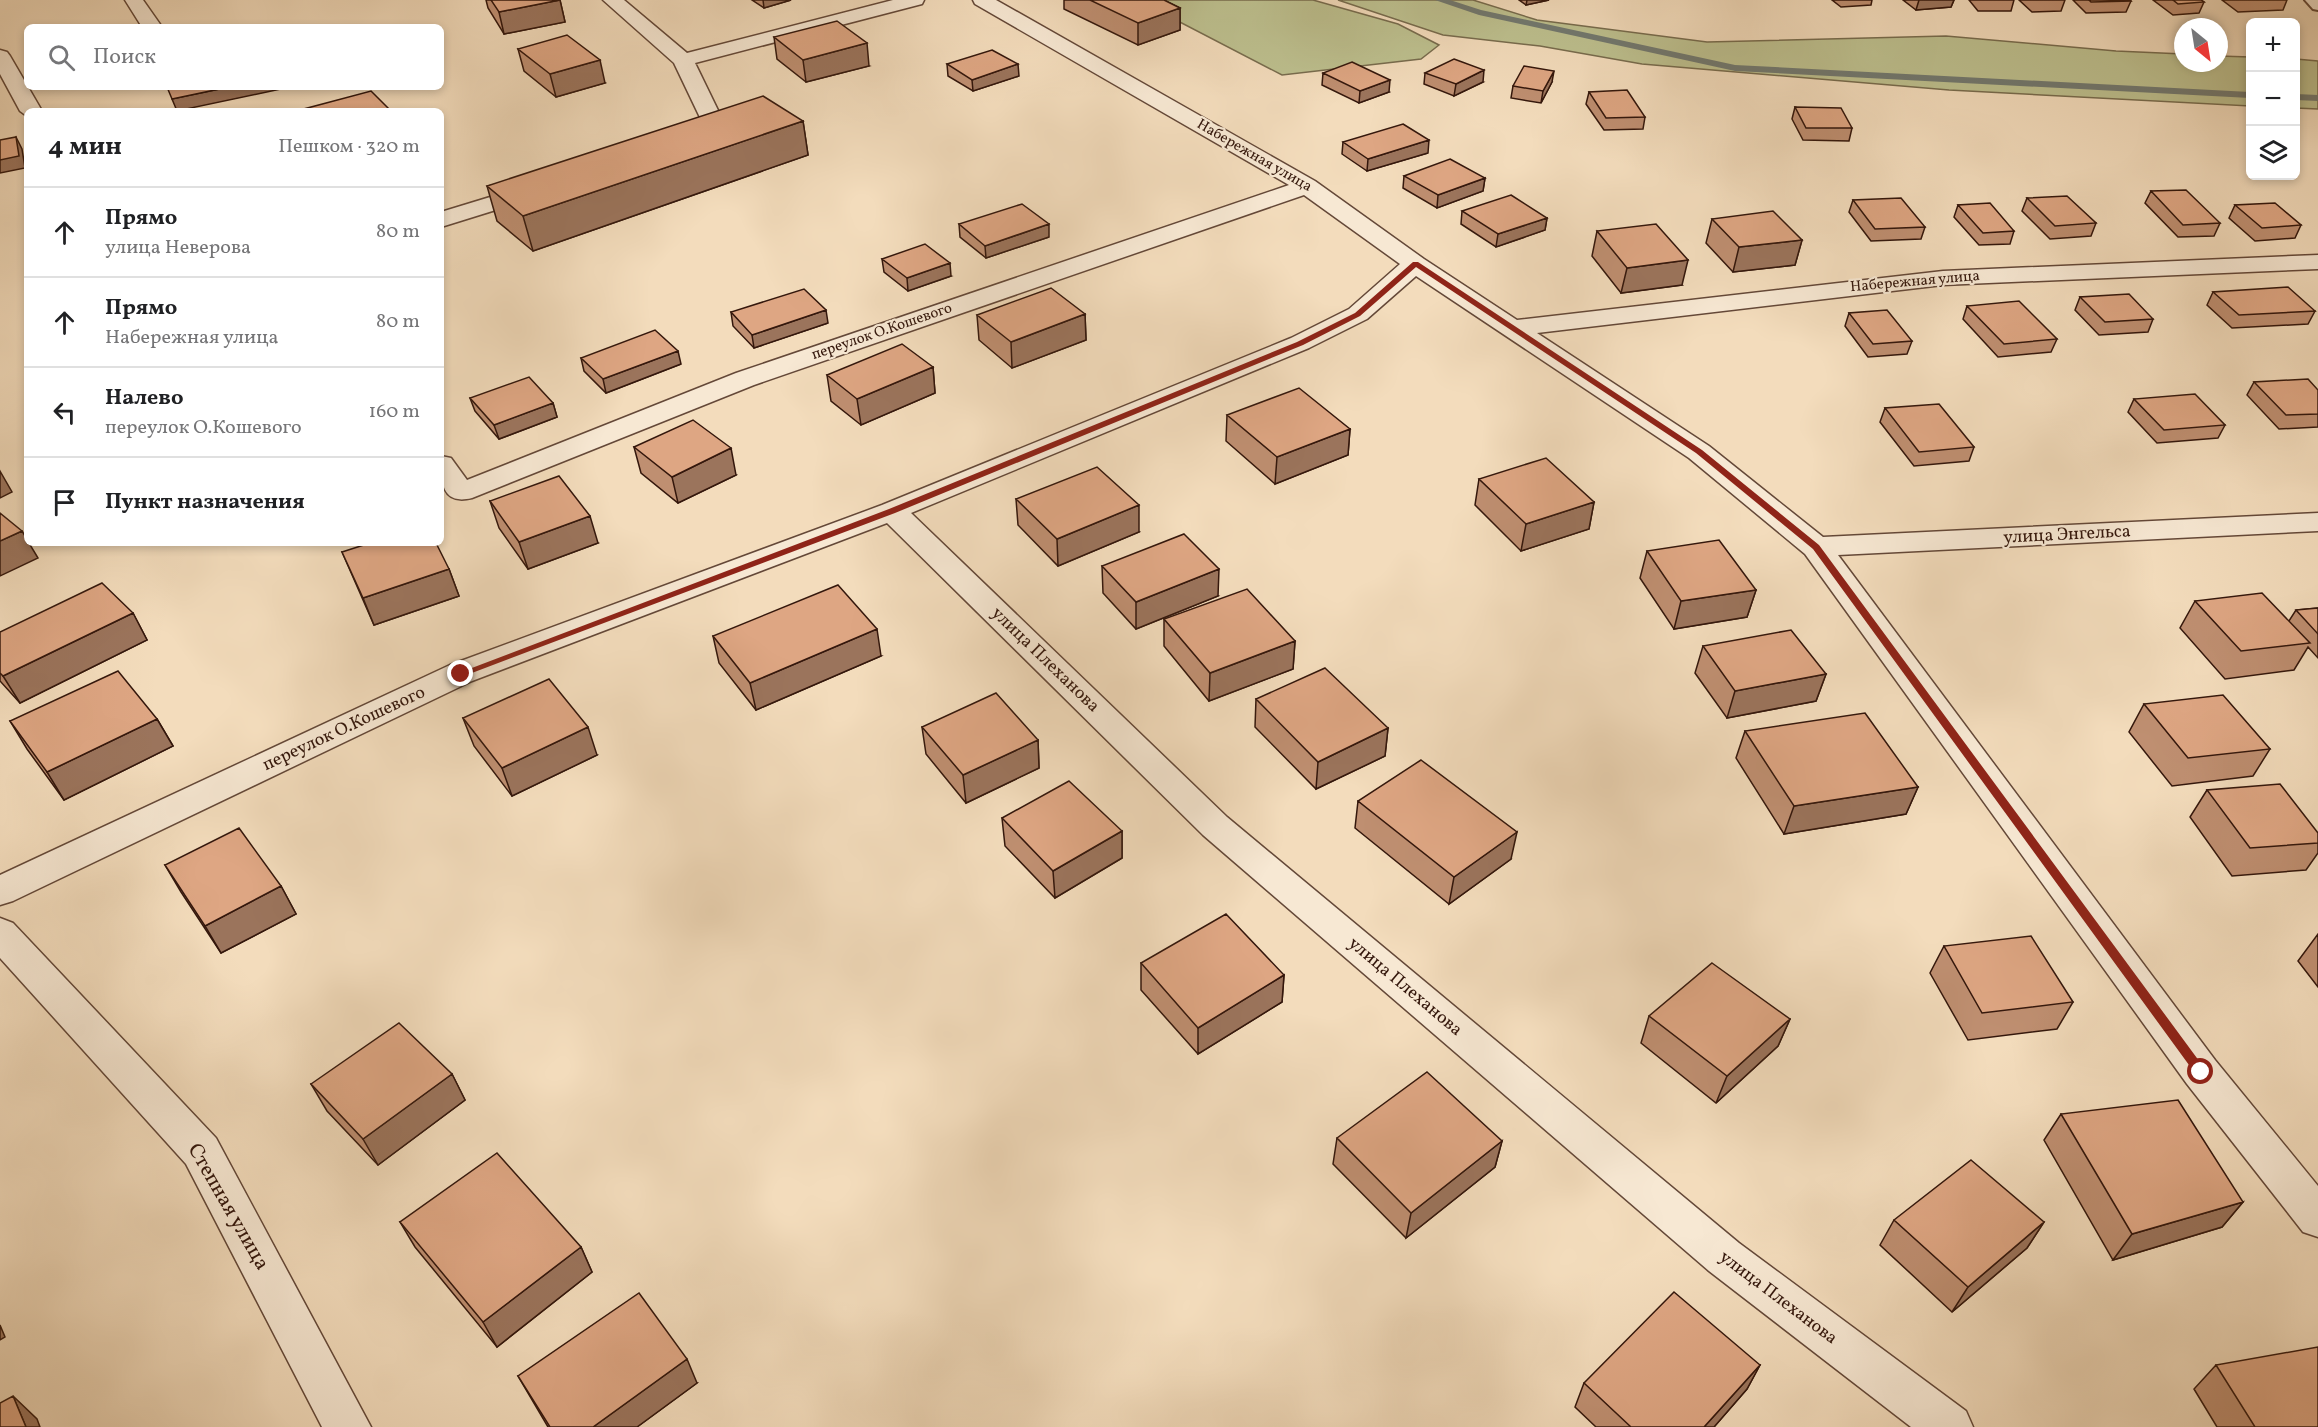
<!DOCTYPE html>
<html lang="ru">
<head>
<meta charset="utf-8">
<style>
  body { margin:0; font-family:Vollkorn,serif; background:#f2f2f2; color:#202124 }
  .controls { position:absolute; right:18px; top:18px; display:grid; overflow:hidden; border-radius:9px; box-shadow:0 3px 9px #0003 }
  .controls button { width:54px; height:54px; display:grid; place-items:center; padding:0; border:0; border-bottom:2px solid #e0e0e0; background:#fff; color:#202124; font:30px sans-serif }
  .compass { position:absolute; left:2174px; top:18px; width:54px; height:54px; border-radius:50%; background:#fff; box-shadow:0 3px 9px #0003; rotate:150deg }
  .stop { position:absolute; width:18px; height:18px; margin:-14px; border:4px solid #8f2418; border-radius:50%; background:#fff }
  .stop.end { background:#8f2418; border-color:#fff; box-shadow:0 2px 6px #0008 }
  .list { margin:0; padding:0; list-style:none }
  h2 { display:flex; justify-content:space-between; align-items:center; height:78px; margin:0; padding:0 24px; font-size:26px }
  h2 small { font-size:20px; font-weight:400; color:#757577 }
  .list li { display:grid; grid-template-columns:39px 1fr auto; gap:18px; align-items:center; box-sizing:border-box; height:90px; padding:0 24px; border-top:2px solid #e0e0e0 }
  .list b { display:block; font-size:22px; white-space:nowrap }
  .list p { margin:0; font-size:20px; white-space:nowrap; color:#757577 }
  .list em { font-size:20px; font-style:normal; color:#757577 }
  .icon { flex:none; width:33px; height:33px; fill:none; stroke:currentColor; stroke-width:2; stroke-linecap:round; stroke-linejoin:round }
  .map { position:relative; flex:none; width:2318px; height:1427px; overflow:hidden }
  .search { position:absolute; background:#fff; box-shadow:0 3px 9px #0003; left:24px; top:24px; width:420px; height:66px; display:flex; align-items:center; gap:15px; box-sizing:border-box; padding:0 21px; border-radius:9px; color:#757577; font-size:22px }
  .panel { position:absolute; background:#fff; box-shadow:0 3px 9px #0003; left:24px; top:108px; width:420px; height:438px; border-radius:9px }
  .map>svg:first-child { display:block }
</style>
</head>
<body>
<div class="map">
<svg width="2318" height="1427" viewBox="0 0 2318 1427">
  <rect width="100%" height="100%" fill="#f3dcbc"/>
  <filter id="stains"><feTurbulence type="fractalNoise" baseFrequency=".00333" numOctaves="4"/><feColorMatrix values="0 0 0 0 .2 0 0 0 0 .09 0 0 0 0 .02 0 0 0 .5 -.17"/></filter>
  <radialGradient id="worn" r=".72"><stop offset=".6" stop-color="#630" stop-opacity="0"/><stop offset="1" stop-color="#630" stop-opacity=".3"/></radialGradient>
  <path fill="#bdc08f" stroke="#786c4e" stroke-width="1.5" d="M1130 0H1313L1398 24 1439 45 1421 59 1282 75 1149 6Z
    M1338 0H1473L1537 20 1707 42 1946 36 2116 51 2183 54V63H2219V56L2250 57V106L1949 90 1642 64 1540 46 1443 35Z
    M2296 59 2318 61V109L2296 108Z"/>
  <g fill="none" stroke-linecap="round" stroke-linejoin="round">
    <path fill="#727970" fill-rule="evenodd" d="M1435 0H1450L1481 10 1735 65 2250 92V98L1735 71 1479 15Z
      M2296 94 2318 95V101L2296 100Z"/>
    <defs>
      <path id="service" d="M2305 0H2318V10L2313 9Z"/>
      <path id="minor" d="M125 0H143L162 27H142Z
        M603 0H624L687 53 893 0H924L922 4 695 63 729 133C722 143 701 147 689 145L686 140 689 135 706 130 674 63Z
        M973 0H996L1315 181 1424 259 1517 320 1943 271 2318 255V269L1943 285 1537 333 1709 446 1823 537 2318 513V531L1838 555 2215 1060 2318 1186V1237L2303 1232 2187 1084 1805 554 1689 458 1416 276 1367 319 1309 348 911 513 1227 817 1739 1243 1966 1411 1973 1427H1911L1709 1271 1203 835 887 523 472 681 13 901 0 905V875L450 665 882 505 1291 338 1349 309 1400 264 1304 195 754 385 472 498C440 506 441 479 441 456L451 458 467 480 736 373 1289 185 975 4Z
        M0 50 7 52 10 56 42 111H27V116L20 111 0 74Z
        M536 183 544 185 547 190 544 195 441 227V212Z
        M0 918 13 923 216 1138 371 1427H322L186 1164 0 958Z"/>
    </defs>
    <use href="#service" stroke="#644838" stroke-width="4"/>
    <use href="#minor" stroke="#644838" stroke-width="3"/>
    <use href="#service" fill="#f7e8d3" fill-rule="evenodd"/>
    <use href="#minor" fill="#f7e8d3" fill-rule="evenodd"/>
  </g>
  <path fill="#bf8f71" stroke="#34170c" stroke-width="1.5" d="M486 0H560L565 22 504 34 488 8Z
    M752 0H791L764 8Z
    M1064 0H1164L1180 8V30L1138 45 1064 9Z
    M1519 0H1549L1526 5Z
    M1832 0H1872L1871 5 1841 7Z
    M1903 0H1954L1951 7 1916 10Z
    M1969 0H2014L2011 11H1978Z
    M2019 0H2065L2061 11 2032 12Z
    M2073 0H2130L2131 1 2126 12 2086 13Z
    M2153 0H2201L2204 2 2199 13 2173 15Z
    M2222 0H2287L2283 10 2238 12Z
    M774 37 869 66 806 82 777 59Z
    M518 49 605 83 556 97 524 71Z
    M947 64 1019 76 973 91 948 76Z
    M1323 73 1389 92 1359 103 1322 85Z
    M1425 73 1483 82 1454 96 1424 84Z
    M1552 82 1541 103 1511 98 1513 86Z
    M1589 92 1645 117 1643 129 1604 130 1586 104Z
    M1795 107 1852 128 1849 141 1803 140 1792 119Z
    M803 121 808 155 533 251 497 221 487 186Z
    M1343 142 1428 153 1367 171 1342 154Z
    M1404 176 1485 178 1483 191 1437 208 1403 188Z
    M2151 191 2220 223 2214 236 2178 237 2145 203Z
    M2027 198 2096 223 2091 236 2050 239 2022 211Z
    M1853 200 1925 227 1921 239 1871 241 1849 212Z
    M1958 205 2014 231 2010 244 1979 245 1954 217Z
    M2235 205 2301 225 2295 238 2255 241 2229 218Z
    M1462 211 1547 218 1545 230 1496 247 1461 224Z
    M1712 219 1802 240 1795 265 1733 272 1706 243Z
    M959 224 1049 237 986 258 960 237Z
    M1597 231 1682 285 1621 293 1592 256Z
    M882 259 951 276 908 291 884 272Z
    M2213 292 2315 311 2308 324 2232 328 2207 305Z
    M2080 297 2153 319 2148 332 2099 335 2075 310Z
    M1967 306 2057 339 2051 352 1998 357 1963 319Z
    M731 312 828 323 754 348 733 326Z
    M1849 313 1912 341 1907 354 1868 357 1845 326Z
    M1085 314 1086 340 1012 368 979 340 977 315Z
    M581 358 681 364 606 393 584 371Z
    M933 367 935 393 861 425 831 401 827 375Z
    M2254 382 2318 390V427L2279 429 2247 395Z
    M470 398 553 403 557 417 499 439 475 411Z
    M2134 399 2225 425 2218 438 2157 443 2128 412Z
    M1885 408 1974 447 1969 461 1914 466 1880 422Z
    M1227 415 1350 429 1348 455 1275 484 1226 441Z
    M634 447 736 475 678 503 641 473Z
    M1479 479 1594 502 1589 529 1521 551 1475 505Z
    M1016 499 1139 532 1058 566 1018 525Z
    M490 501 598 543 528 569 499 528Z
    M1647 551 1756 590 1747 617 1674 629 1640 578Z
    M342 552 449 569 459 596 374 625Z
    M1102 566 1218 596 1136 629 1103 593Z
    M2195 601 2289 621 2296 610 2318 608V658L2308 647 2294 670 2225 679 2180 628Z
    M133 613 147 640 20 703 0 681V632Z
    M1164 619 1295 641 1293 669 1209 701 1164 646Z
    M713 636 881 656 756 710 719 663Z
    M1703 646 1826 674 1816 701 1727 718 1695 673Z
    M1256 699 1388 728 1385 756 1316 789 1255 727Z
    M2144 704 2270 749 2253 776 2172 786 2129 732Z
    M463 718 597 755 512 796 474 746Z
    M157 719 173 746 64 800 27 749 10 721Z
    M922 727 1038 740 1039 768 966 803 926 754Z
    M1745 731 1918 787 1906 814 1784 834 1736 758Z
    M2207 790 2318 833V853L2306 870 2232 876 2190 817Z
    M1358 801 1511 859 1449 904 1355 828Z
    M1002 818 1122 831V858L1055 898 1005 846Z
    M165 865 281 886 296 914 221 953 181 892Z
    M2318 934V987L2298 961Z
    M1944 946 2073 1002 2057 1029 1968 1040 1930 973Z
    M1141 963 1284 975 1282 1002 1198 1054 1141 990Z
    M1649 1016 1790 1019 1778 1046 1716 1103 1641 1043Z
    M452 1074 465 1100 378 1165 327 1111 311 1084Z
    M2061 1114 2243 1202 2222 1227 2113 1260 2044 1140Z
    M1337 1138 1502 1141 1495 1167 1406 1238 1333 1164Z
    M1894 1220 2044 1222 2027 1248 1952 1312 1880 1245Z
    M400 1222 581 1247 592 1272 497 1347 415 1247Z
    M1760 1365 1747 1389 1714 1427H1596L1575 1407 1584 1383Z
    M2216 1365 2318 1427H2217L2194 1389Z
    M518 1376 697 1383 637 1427H548Z"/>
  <path fill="#9b745c" stroke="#34170c" stroke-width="1.5" d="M560 0 565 22 504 34 499 12Z
    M763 0H791L764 8Z
    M1527 0H1549L1526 5Z
    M1919 0H1954L1951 7 1916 10Z
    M1180 8V30L1138 45V23Z
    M867 43 869 66 806 82 803 60Z
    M600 60 605 83 556 97 550 74Z
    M1018 64 1019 76 973 91 972 80Z
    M1484 70 1483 82 1454 96 1456 84Z
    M1554 71 1552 82 1541 103 1543 91Z
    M1390 80 1389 92 1359 103 1360 91Z
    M229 87H290L177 111 172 99Z
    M803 121 808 155 533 251 523 216Z
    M16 137 22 149 25 168 0 173V160Z
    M1429 140 1428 153 1367 171 1368 159Z
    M1485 178 1483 191 1437 208 1438 195Z
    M1547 218 1545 230 1496 247 1498 234Z
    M1049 224V237L986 258 985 246Z
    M1802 240 1795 265 1733 272 1739 247Z
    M1688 260 1682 285 1621 293 1627 268Z
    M950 263 951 276 908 291 907 278Z
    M826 310 828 323 754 348 752 335Z
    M1085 314 1086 340 1012 368 1011 342Z
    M678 351 681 364 606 393 603 379Z
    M933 367 935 393 861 425 857 399Z
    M553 403 557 417 499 439 494 425Z
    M1350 429 1348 455 1275 484 1277 457Z
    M731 448 736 475 678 503 672 477Z
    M0 471 12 492 0 498Z
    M1594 502 1589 529 1521 551 1526 524Z
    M1139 505V532L1058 566 1057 539Z
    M590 516 598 543 528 569 519 542Z
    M22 531 27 539V543H29L38 558 0 576V541Z
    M449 569 459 596 374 625 363 598Z
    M1219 569 1218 596 1136 629V602Z
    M1756 590 1747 617 1674 629 1681 601Z
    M133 613 147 640 20 703 3 676Z
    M877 629 881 656 756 710 750 683Z
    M1295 641 1293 669 1209 701 1210 673Z
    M1826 674 1816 701 1727 718 1735 691Z
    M157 719 173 746 64 800 47 772Z
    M588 727 597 755 512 796 502 768Z
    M1388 728 1385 756 1316 789 1318 762Z
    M1038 740 1039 768 966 803 963 775Z
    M1918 787 1906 814 1784 834 1794 806Z
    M1122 831V858L1055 898 1053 871Z
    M1517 832 1511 859 1449 904 1454 877Z
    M281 886 296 914 221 953 205 926Z
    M1284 975 1282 1002 1198 1054V1028Z
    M1790 1019 1778 1046 1716 1103 1727 1076Z
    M452 1074 465 1100 378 1165 363 1139Z
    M1502 1141 1495 1167 1406 1238 1411 1213Z
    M2243 1202 2222 1227 2113 1260 2132 1234Z
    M2044 1222 2027 1248 1952 1312 1968 1287Z
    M581 1247 592 1272 497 1347 483 1322Z
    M0 1325 5 1337 0 1340Z
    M687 1359 697 1383 637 1427H593Z
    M1760 1365 1747 1389 1714 1427H1704Z
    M13 1396 37 1419 40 1427H26Z"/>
  <path fill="#dea683" stroke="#34170c" stroke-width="1.5" d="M491 0H560L499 12Z
    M1090 0H1164L1180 8 1138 23Z
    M2089 0H2130L2131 1 2091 2Z
    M2173 0H2201L2204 2 2178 4Z
    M837 21 867 43 803 60 774 37Z
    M567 35 600 60 550 74 518 49Z
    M992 50 1018 64 972 80 947 64Z
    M1454 59 1484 70 1456 84 1425 73Z
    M1352 62 1390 80 1360 91 1323 73Z
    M1524 66 1554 71 1543 91 1513 86Z
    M167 87H229L172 99Z
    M1627 90 1645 117 1606 118 1589 92Z
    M371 91 391 111H301L300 110Z
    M763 96 803 121 523 216 487 186Z
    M1795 107 1841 108 1852 128H1806Z
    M1403 124 1429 140 1368 159 1343 142Z
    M16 137 19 156 0 160V140Z
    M1450 159 1485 178 1438 195 1404 176Z
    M2186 190 2220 223 2183 225 2151 191Z
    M1511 195 1547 218 1498 234 1462 211Z
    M2067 196 2096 223 2055 226 2027 198Z
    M1901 198 1925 227 1875 229 1853 200Z
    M1990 203 2014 231 1983 233 1958 205Z
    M2275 203 2301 225 2262 228 2235 205Z
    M1022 204 1049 224 985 246 959 224Z
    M1773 211 1802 240 1739 247 1712 219Z
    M1656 224 1688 260 1627 268 1597 231Z
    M925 244 950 263 907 278 882 259Z
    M2288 287 2315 311 2239 315 2213 292Z
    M1051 288 1085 314 1011 342 977 315Z
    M804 289 826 310 752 335 731 312Z
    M2129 294 2153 319 2105 322 2080 297Z
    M2019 301 2057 339 2004 344 1967 306Z
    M1887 310 1912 341 1873 344 1849 313Z
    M655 330 678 351 603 379 581 358Z
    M902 344 933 367 857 399 827 375Z
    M529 377 553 403 494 425 470 398Z
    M2308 379 2318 390V414L2286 415 2254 382Z
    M1299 388 1350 429 1277 457 1227 415Z
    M2195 394 2225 425 2164 430 2134 399Z
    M1939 404 1974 447 1919 452 1885 408Z
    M693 420 731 448 672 477 634 447Z
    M1546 458 1594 502 1526 524 1479 479Z
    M1097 467 1139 505 1057 539 1016 499Z
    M559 476 590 516 519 542 490 501Z
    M0 513 22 531 0 541Z
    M1184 534 1219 569 1136 602 1102 566Z
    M1719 540 1756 590 1681 601 1647 551Z
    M370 543H436L449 569 363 598 342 552Z
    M102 583 133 613 3 676 0 673V632Z
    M838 585 877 629 750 683 713 636Z
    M1247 589 1295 641 1210 673 1164 619Z
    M2262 593 2310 643 2241 651 2195 601Z
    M2318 608V634L2296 610Z
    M1791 630 1826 674 1735 691 1703 646Z
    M1325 668 1388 728 1318 762 1256 699Z
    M118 671 157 719 47 772 10 721Z
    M549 679 588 727 502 768 463 718Z
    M996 693 1038 740 963 775 922 727Z
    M2223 695 2270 749 2188 758 2144 704Z
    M1865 713 1918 787 1794 806 1745 731Z
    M1421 760 1517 832 1454 877 1358 801Z
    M1069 781 1122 831 1053 871 1002 818Z
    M2280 784 2318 833V843L2250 848 2207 790Z
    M239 828 281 886 205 926 165 865Z
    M1226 914 1284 975 1198 1028 1141 963Z
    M2031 936 2073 1002 1982 1013 1944 946Z
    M1712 963 1790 1019 1727 1076 1649 1016Z
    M399 1023 452 1074 363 1139 311 1084Z
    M1427 1072 1502 1141 1411 1213 1337 1138Z
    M2178 1100 2243 1202 2132 1234 2061 1114Z
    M497 1153 581 1247 483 1322 400 1222Z
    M1971 1160 2044 1222 1968 1287 1894 1220Z
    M1674 1292 1760 1365 1704 1427H1631L1584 1383Z
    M639 1293 687 1359 593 1427H550L518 1376Z
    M2318 1347V1427H2255L2216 1365Z
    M13 1396 26 1427H0V1403Z"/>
  <path fill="#8f2418" d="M1413 262H1418L1702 450 1819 545 2205 1069V1076H2197L1813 549 1696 453 1416 267 1360 316 1303 345 895 513 464 676 461 677 456 674 889 509 1297 342 1355 313Z"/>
  <g text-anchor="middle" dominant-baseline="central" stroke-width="4.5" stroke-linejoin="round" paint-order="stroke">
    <g font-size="15" fill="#34170c" stroke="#f7e8d3">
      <text transform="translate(1254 156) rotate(30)">Набережная улица</text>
      <text transform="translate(1915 282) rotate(-5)">Набережная улица</text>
      <text transform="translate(882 332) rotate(-19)">переулок О.Кошевого</text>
    </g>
    <g font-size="18" fill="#34170c" stroke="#f7e8d3">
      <text transform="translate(2067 535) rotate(-3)">улица Энгельса</text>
      <text transform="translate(1045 660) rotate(44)">улица Плеханова</text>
      <text transform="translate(344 729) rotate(-25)">переулок О.Кошевого</text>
      <text transform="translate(1405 987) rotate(40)">улица Плеханова</text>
      <text transform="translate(1778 1298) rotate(37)">улица Плеханова</text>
    </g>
    <g font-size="21" fill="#34170c" stroke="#f7e8d3">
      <text transform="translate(228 1207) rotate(60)">Степная улица</text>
    </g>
  </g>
  <rect width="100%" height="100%" filter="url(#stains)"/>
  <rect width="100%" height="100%" fill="url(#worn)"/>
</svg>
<div class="controls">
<button>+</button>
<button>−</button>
<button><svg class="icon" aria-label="layers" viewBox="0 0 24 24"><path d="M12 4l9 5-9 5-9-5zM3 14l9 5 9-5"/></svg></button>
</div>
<svg class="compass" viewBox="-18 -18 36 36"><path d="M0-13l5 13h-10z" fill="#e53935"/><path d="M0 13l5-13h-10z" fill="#757577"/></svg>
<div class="stop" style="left:2201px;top:1072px"></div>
<div class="stop end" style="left:461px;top:674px"></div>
<div class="search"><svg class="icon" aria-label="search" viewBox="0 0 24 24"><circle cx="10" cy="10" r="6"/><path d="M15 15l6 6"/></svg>Поиск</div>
<section class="panel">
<h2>4 мин<small>Пешком · 320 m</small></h2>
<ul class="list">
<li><svg class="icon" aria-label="ahead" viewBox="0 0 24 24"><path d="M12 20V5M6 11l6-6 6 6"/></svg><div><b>Прямо</b><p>улица Неверова</p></div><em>80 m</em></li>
<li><svg class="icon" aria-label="ahead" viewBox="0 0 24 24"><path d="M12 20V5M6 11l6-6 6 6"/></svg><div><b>Прямо</b><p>Набережная улица</p></div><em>80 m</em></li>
<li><svg class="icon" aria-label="left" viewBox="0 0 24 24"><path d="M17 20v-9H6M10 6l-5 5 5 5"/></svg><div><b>Налево</b><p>переулок О.Кошевого</p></div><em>160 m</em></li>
<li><svg class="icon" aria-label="arrive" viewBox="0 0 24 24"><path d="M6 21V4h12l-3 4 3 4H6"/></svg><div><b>Пункт назначения</b></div></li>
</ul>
</section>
</div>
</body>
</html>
